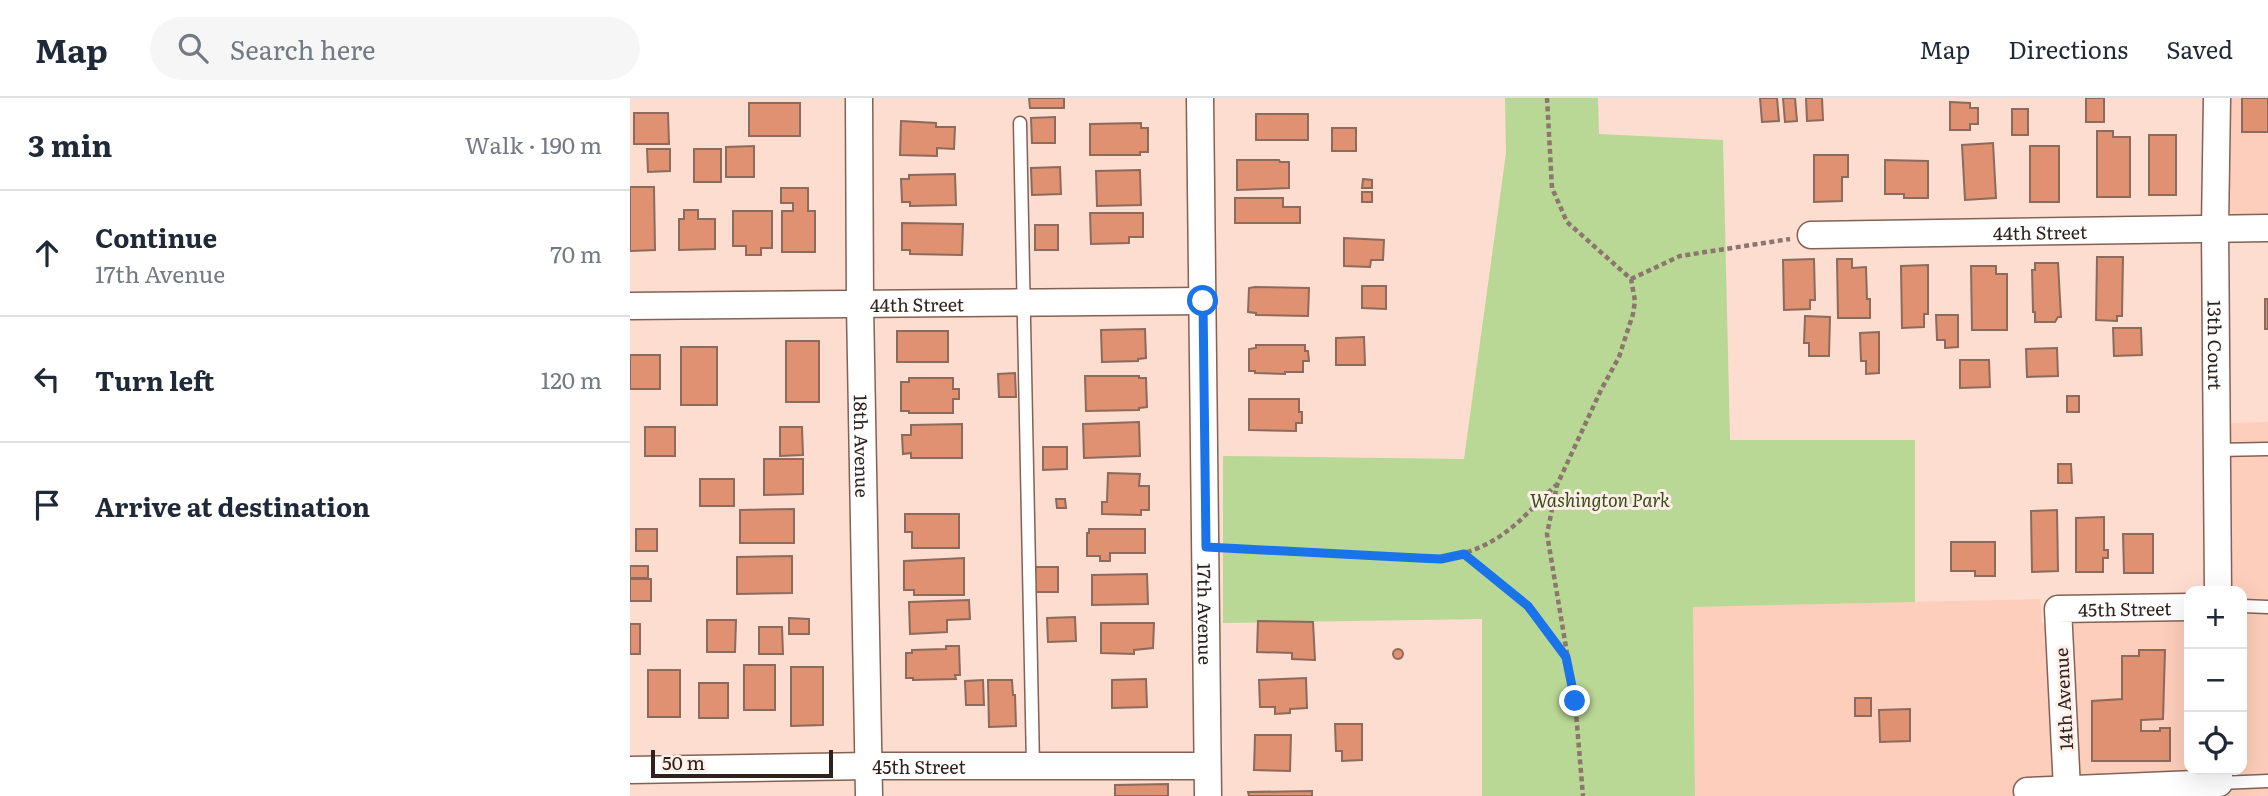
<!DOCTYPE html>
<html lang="en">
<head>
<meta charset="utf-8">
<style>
  body { margin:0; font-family:Literata,serif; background:#f6f6f7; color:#1f2937 }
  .controls { position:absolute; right:21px; bottom:21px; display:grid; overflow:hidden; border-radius:14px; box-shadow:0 7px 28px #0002 }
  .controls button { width:63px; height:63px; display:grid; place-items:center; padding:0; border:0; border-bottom:2px solid #e0e1e3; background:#fff; color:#1f2937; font:35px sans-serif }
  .scale { position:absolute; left:21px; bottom:18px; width:182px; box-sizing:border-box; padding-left:7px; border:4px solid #2f211b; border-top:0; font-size:19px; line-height:24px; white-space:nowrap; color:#2f211b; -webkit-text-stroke:5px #feeee8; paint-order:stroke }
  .stop { position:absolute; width:21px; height:21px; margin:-16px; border:5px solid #1a73e8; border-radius:50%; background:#fff }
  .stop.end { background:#1a73e8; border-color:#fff; box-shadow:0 2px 7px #0008 }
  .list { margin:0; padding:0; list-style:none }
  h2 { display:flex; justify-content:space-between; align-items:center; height:91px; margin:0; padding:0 28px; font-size:30px }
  h2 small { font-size:23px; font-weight:400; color:#747a83 }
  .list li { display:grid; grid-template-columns:46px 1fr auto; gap:21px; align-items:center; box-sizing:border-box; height:126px; padding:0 28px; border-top:2px solid #e0e1e3 }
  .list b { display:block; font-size:26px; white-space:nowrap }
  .list p { margin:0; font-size:23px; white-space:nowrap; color:#747a83 }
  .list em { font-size:23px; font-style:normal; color:#747a83 }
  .icon { flex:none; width:38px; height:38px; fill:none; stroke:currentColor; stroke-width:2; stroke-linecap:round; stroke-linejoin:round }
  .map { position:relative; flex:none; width:1638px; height:698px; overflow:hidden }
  header { display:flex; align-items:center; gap:42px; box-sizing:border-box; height:98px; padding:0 35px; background:#fff; border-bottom:2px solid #e0e1e3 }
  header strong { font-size:33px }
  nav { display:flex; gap:38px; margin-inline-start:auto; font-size:24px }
  .search { width:490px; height:63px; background:#f6f6f7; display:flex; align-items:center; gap:18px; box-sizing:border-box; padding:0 24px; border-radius:38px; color:#747a83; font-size:26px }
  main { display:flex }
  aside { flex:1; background:#fff }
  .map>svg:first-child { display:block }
</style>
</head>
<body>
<header>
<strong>Map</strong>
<div class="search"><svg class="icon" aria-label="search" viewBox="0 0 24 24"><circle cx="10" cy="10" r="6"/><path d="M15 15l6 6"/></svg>Search here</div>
<nav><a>Map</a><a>Directions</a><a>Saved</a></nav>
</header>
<main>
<aside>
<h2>3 min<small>Walk · 190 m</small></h2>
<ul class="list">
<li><svg class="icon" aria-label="ahead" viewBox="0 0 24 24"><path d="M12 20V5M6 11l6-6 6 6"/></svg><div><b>Continue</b><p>17th Avenue</p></div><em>70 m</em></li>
<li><svg class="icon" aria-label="left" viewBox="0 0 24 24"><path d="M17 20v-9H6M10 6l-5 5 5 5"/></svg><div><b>Turn left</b></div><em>120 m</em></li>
<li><svg class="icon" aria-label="arrive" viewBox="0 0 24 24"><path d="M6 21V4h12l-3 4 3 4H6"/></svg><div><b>Arrive at destination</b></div></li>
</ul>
</aside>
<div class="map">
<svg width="1638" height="698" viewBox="0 0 1638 698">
  <rect width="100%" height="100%" fill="#fcddd0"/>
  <path fill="#fdcebb" d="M1597 0H1638V121H1621L1604 117 1597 111Z
    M1638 324V698H1065L1063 509 1410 501 1412 525 1559 522V672H1612V493H1600L1599 325Z"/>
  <path fill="#b9d795" d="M875 0H968L969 36 1093 42 1100 342H1285V504L1063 509 1065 698H852V521L593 525V358L834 361 876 55Z"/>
  <path fill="#e09172" stroke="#8c6a5c" stroke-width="2" d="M399 0H434V10H400Z
    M1130 0H1147L1149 23 1132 24Z
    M1153 0H1165L1167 23 1155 24Z
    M1176 0H1192L1193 22 1177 23Z
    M1456 0H1474V24H1456Z
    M1612 0H1638V34H1612Z
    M1320 4 1340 5V10H1348V26H1340V32H1320Z
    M119 5H170V38H119Z
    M1382 11H1398V37H1382Z
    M4 15H38L39 46H4Z
    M626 16H678V42H626Z
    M425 19V45H402L401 20Z
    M271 23 306 25V29H325L324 51 307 50V58L270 57Z
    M511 25V30H518V54H510V57H460V26Z
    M702 30H726V53H702Z
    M1467 33H1483V39H1500V99H1467Z
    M1519 37H1546V97H1519Z
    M1363 45 1366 100 1335 102 1332 47Z
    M124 48V79H96V49Z
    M1400 48H1429V104H1400Z
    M17 51H40V73L18 74Z
    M64 51H91V84H64Z
    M1184 57H1218V79H1212V103L1184 104Z
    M607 62H649L650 64H659V90L607 92Z
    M1255 62 1298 63V100H1274V96H1255Z
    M430 69 431 96 402 97 401 70Z
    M510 72 511 107 467 108 466 73Z
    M325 76 326 107 280 108V104H272L271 81H279V77Z
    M733 81 742 82V90H732Z
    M0 89H24L25 152 0 153Z
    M151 90H178V113H185V154H152V113H163V105H151Z
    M732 94H742V104H732Z
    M605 100H653V109H670V125H605Z
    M54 112H68V121H85V151L49 152V121H54Z
    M103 113H142V150H131V157H116V148H103Z
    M460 115H513V139H499V145L461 146Z
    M272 125 333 126 332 157 280 156V152H272Z
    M405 127H428V152H405Z
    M714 140 754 142 753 162H741L740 169 714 168Z
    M1467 159H1493L1492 218H1487V223L1466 222Z
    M1184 161 1185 202H1180V211L1154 212 1153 162Z
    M1207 161H1222V170L1236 169 1237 201H1240V220H1208Z
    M1405 165H1428L1431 219H1428L1425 224H1405V214H1403L1402 172H1405Z
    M1298 167V216H1294V229L1272 230 1271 168Z
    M1341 168H1366V176H1377V232H1342Z
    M732 188H756V211L732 210Z
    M625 189 679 190 678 218 626 217V215L618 214 619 190Z
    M1635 201H1638V231H1635Z
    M1306 217H1328V249L1315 250V242H1307Z
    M1175 218 1200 219 1199 258H1179V245H1174Z
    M1483 230H1511L1512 257 1484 258Z
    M515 231 516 260 508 261V263L472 264 471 232Z
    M267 233H318V264H267Z
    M1249 234V275L1236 276V263H1231L1230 235Z
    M734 239 735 267H706V240Z
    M156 243H189V304H156Z
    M626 247H675V253H678L679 263H673V274H655V276L625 275V273H619V251L626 250Z
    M51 249H87V307H51Z
    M1427 250 1428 278 1397 279 1396 251Z
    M0 257H30V291H0Z
    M1330 262H1359L1360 289 1330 290Z
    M385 275 386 299H369L368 276Z
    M455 278H509V280H516L517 309 509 310V312L456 313Z
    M279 280H323V291H329V301H323V315H279V313H271V284H279Z
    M1437 298H1449V314H1437Z
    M619 301H669V314H672V325H666V333L619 332Z
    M509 324 510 358 454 360 453 326Z
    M332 326V360H281V355L273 356 272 337H281V327Z
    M15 329H45V358H15Z
    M150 329H172L173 357 150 358Z
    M413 349H437V371L413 372Z
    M134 361H173V396L134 397Z
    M1428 366H1441L1442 385H1428Z
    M478 375 510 376 509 388H519V412H511V417L472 416V404H477Z
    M70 381H104V408H70Z
    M426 401H435L436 410H427Z
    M164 411V445H110V412Z
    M1427 412 1428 473 1402 474 1401 413Z
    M275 416H329V450H282V434H275Z
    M1474 419V452H1478V460H1473V474H1446V420Z
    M6 431H27V453H6Z
    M459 431H515V455H480V463H470V458H457V435H459Z
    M1493 436H1523V475H1494Z
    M1321 444H1365V478H1345V473H1321Z
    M162 458V495L107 496V459Z
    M334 460V497H284V492H274V463Z
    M0 468H18V480H0Z
    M404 469H428V494H405Z
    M517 476 518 506 462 507V477Z
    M0 481H21V503H0Z
    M339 502 340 521 317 522V534L280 536 279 504Z
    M445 519 446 543 418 544 417 520Z
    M159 520 179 521V536H159Z
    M77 522H106L105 554H77Z
    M628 523 683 524 685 562 662 561V555L627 554Z
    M471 525H524L523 550 504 552V556L471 555Z
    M0 526H10V556H0Z
    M129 529H152L153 556H129Z
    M316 548H329L330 577H325L326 581 283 582V580H276V555H282V552L316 551Z
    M763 556a5 5 0 1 1 10 0a5 5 0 1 1-10 0Z
    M1509 552H1535L1533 621 1511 622V633H1530V630H1540V663H1462V603L1492 601V558H1509Z
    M114 567H145V612H114Z
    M161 569H193V627L161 628Z
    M18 572H50V619H18Z
    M676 580 677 610 660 611V615L645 616V609H630L629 582Z
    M516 581 517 609 482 610V582Z
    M353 582 354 607H336L335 583Z
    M358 582H382L383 597H385L386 628 359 629Z
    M69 585H98V620H69Z
    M1225 600H1241V618H1225Z
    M1280 611V643L1250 644 1249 612Z
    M705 626H732V662L712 663V653H706Z
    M625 637H661L660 673 624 672Z
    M538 686V698H485V687Z
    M682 693V698H619L618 694Z"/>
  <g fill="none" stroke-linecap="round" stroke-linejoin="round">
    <defs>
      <path id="service" d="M390 25 403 668
        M1586 352 1638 351
        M1612 508 1638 509
        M1589 685 1638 683"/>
      <g id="minor">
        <path id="s1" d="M229 0 230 207 239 698"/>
        <path id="s2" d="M570 0 578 698"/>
        <path id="s3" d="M1587 0 1585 130 1588 493"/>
        <path id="s4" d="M1181 137 1638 130"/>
        <path id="s5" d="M0 208 573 203"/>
        <path id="s6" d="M0 672 239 668H577"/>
        <path id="s7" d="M1437 691 1428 511 1559 509"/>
        <path d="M1397 693 1589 685V672"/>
      </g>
    </defs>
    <use href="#service" stroke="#836154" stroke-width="15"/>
    <use href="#minor" stroke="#836154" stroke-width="29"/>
    <path stroke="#8c766d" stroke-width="4.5" stroke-dasharray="5 3.5" stroke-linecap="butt" d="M917 0 922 90 937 124 1001 181 1005 203 1003 216 989 259 971 292 927 387 917 436 945 603 953 698
      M1001 181 1050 158 1160 141
      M600 450 811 461C870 449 885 427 926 387
      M834 456 898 508 936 558"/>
    <use href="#service" stroke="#fff" stroke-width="12"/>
    <use href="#minor" stroke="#fff" stroke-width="26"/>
  </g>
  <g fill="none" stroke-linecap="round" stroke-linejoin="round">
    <path stroke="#1a73e8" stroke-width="9" d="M573 203 576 449 788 460 811 461 834 456 898 508 936 559 945 603"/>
  </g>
  <g text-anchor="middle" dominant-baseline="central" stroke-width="6" stroke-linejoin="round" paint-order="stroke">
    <g font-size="18" fill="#2f211b" stroke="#feeee8">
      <text stroke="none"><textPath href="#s4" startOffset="229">44th Street</textPath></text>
      <text stroke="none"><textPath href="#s5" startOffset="287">44th Street</textPath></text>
      <text stroke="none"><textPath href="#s3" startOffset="247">13th Court</textPath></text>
      <text stroke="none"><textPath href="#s1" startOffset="348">18th Avenue</textPath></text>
      <text stroke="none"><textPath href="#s7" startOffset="247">45th Street</textPath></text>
      <text stroke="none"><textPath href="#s2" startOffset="516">17th Avenue</textPath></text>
      <text transform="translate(1433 601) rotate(-93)">14th Avenue</text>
      <text stroke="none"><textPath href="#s6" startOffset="289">45th Street</textPath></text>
    </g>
    <g font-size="18" font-style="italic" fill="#364b17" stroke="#feeee8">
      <text x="970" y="401">Washington Park</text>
    </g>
  </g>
</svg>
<div class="controls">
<button>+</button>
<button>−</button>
<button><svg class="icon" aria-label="locate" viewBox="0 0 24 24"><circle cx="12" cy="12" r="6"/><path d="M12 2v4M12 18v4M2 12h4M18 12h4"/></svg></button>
</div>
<div class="scale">50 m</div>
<div class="stop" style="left:573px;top:203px"></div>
<div class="stop end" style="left:945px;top:603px"></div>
</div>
</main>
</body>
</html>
